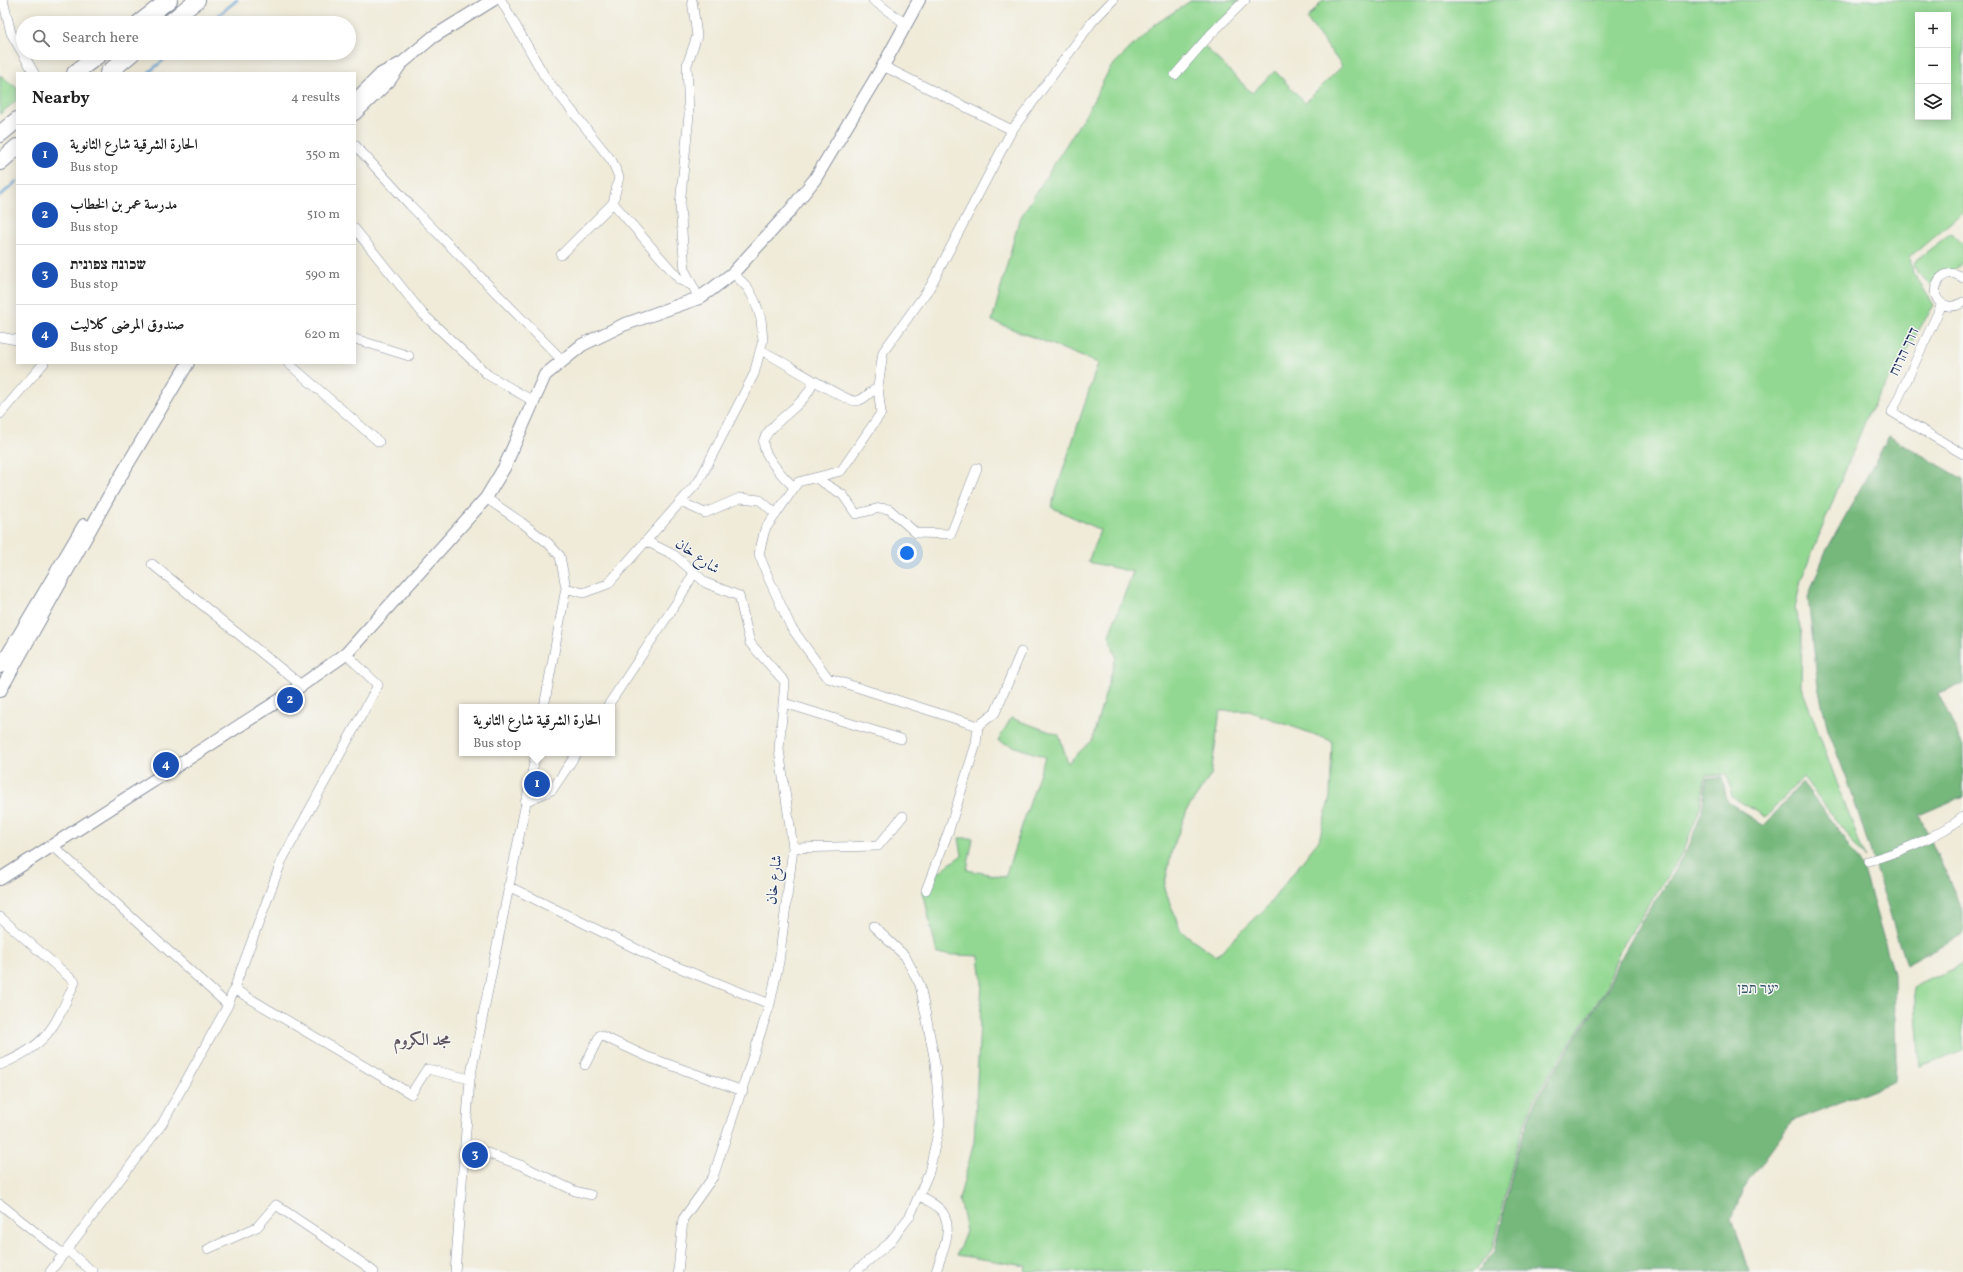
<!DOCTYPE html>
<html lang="en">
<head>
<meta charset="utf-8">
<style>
  body { margin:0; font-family:Vollkorn,Amiri,"Frank Ruhl Libre",serif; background:#f6f6f6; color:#222 }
  .controls { position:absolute; right:12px; top:12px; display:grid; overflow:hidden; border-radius:0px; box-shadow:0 2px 10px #0003 }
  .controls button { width:36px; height:36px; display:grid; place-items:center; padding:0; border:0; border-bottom:1px solid #e0e0e0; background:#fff; color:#222; font:20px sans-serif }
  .you { position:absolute; left:907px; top:553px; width:14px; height:14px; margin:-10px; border:3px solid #fff; border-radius:50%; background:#1a73e8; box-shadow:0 0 0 6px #1a73e833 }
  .badge { display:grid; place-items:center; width:26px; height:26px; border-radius:50%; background:#1f6fb2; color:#fff; font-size:13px; font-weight:700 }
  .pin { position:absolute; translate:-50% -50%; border:2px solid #fff; box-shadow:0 1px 4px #0006 }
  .popup { position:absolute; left:459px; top:704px; width:156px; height:52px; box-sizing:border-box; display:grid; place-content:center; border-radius:0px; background:#fff; filter:drop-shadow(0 1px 3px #0005); font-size:13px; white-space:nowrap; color:#767676 }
  .popup b { font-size:15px; color:#222 }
  .popup::after { content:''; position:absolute; left:50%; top:100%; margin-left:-8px; border:8px solid transparent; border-top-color:#fff }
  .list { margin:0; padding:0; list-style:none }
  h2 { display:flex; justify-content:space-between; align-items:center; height:52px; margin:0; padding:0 16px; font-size:17px }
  h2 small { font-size:13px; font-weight:400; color:#767676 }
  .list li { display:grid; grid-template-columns:26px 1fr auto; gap:12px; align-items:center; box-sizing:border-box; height:60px; padding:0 16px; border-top:1px solid #e0e0e0 }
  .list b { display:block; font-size:15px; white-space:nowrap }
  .list p { margin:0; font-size:13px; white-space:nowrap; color:#767676 }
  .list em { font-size:13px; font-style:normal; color:#767676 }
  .icon { flex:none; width:22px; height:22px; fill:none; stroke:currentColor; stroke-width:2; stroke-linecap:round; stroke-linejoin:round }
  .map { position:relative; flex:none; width:1963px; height:1272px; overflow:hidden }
  .search { position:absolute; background:#fff; box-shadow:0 2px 10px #0003; left:16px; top:16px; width:340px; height:44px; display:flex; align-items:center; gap:10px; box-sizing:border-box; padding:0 14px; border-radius:22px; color:#767676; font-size:15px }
  .panel { position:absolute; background:#fff; box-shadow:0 2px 10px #0003; left:16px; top:72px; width:340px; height:292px; border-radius:0px }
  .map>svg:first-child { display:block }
</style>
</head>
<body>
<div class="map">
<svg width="1963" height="1272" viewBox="0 0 1963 1272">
  <rect width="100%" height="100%" fill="#f6f6f2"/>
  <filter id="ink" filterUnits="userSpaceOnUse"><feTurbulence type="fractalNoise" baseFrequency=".025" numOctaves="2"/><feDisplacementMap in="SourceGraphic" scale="8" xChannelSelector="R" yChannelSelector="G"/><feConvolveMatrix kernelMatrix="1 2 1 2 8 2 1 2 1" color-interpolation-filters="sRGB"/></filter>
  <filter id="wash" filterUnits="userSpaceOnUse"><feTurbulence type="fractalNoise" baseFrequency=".012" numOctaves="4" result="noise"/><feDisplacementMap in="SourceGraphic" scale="16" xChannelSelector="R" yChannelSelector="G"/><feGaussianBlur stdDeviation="0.9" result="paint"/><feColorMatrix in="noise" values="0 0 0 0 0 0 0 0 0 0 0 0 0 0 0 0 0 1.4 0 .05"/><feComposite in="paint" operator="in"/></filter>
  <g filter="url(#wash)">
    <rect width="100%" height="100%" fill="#f0ebd9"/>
    <path fill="#93d892" stroke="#578478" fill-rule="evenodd" d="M1192 0H1239L1225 19 1200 42 1252 93 1275 71 1305 103 1342 66 1307 19 1323 0H1963V212L1910 257 1913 273 1934 305 1868 414 1801 580 1795 609 1802 634 1801 686 1865 858 1803 777 1766 817 1732 797 1727 775H1706L1700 808 1684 850 1620 950 1604 992 1533 1100 1516 1149 1493 1250 1473 1272H1025L1026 1266 957 1255 966 1231 959 1200 974 1142 982 981 979 956 937 954 923 891 936 874 962 855 959 838H973L967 870 1005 877 1045 757 998 741 1011 718 1059 735 1068 763 1092 740 1116 657 1109 635 1133 572 1088 562 1100 530 1051 507 1098 363 992 321 1019 220 1090 107 1110 68 1154 25ZM1918 15H1948V117H1918ZM1220 711H1249L1332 741 1330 797 1319 840 1266 908 1216 956 1181 931 1164 888 1172 850 1187 810 1211 775Z
      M0 75 17 88V100L0 114Z
      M1951 233 1963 245V262L1953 271C1942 269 1934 275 1932 286L1917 272 1914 264 1916 260Z
      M1963 964V1051L1920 1066 1914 987Z"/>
    <path fill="#76b87c" stroke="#48746d" d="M1889 436 1963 479V684L1938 693 1963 746V796L1919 815 1963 911V934L1906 965 1851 790 1828 730 1818 687 1808 597 1825 553Z
      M1722 777 1727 801 1764 826 1802 782 1838 829 1864 871 1894 974 1896 1060 1895 1081 1792 1121 1743 1189 1732 1218 1750 1272H1477L1495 1252 1517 1152 1535 1101 1606 991 1616 967 1644 917 1664 888 1690 844 1702 811 1707 778Z"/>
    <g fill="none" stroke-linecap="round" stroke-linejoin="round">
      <path stroke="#64a3d6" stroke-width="2.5" d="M209 23 237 0
        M148 73 172 53
        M0 196 17 181"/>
    </g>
  </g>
  <g filter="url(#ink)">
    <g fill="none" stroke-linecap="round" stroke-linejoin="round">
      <defs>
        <path id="street" d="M3 0 11 33 34 73
          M501 0 545 77 612 161 619 177 613 203 680 280 693 286
          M692 0 697 36 687 65 689 115 680 205 685 271 699 298
          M873 0 906 24
          M883 66 1012 130
          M1175 75 1209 36 1245 0
          M355 145 410 205 562 360
          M355 229 423 314 488 375 533 401
          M561 255 613 203
          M1963 278C1939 260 1923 301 1948 306 1954 307 1959 305 1963 302
          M1942 304 1892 412 1963 454
          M0 337 17 340
          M355 339 409 356
          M760 350C777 357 845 402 856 401 863 401 871 391 878 387
          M288 363 379 442
          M0 414 44 363
          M816 478 843 495 856 514 880 508 889 509 916 533 951 534 977 468
          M794 487C785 479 759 452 764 439 771 423 797 409 807 394 810 390 812 384 813 380
          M486 498 521 522 548 543 560 556 566 588 544 707
          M681 502 705 513 740 498 760 500 776 514 798 482 841 471 881 413 878 387 883 352 930 287 1012 130 1092 22 1113 0
          M776 514 765 529 759 554 768 577 791 627 828 678 978 726 995 713 1021 652
          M646 541 674 555 706 583 739 596 750 643 785 682 779 749 793 848 779 962 770 1004 713 1177 683 1219 678 1272
          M152 564 301 685
          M566 588 583 593 608 584 699 481 754 374 763 340 761 319 755 301 748 288 733 273
          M784 703 901 739
          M607 707 679 599 694 573
          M525 802 552 790 577 753
          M52 845 228 1005
          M793 848 878 846 903 816
          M1868 861C1897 853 1940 836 1963 817
          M508 886 655 958 770 1004
          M926 890 949 830 976 744 978 726
          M0 917 75 982C54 1028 48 1045 0 1065
          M234 989 411 1094 427 1069 470 1079
          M585 1065 600 1035 648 1057 743 1091
          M465 1145 523 1166 575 1191 591 1195
          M920 1196C928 1201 938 1205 943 1213 954 1229 941 1255 936 1272
          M0 1204 63 1254
          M208 1249 257 1227 276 1205 365 1265 374 1272
          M67 1250 93 1272
          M50 1272 162 1124 228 1005 282 860 378 685 346 654
          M455 1272 470 1079 536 753
          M855 1272 889 1243 910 1216 929 1172 940 1124 935 1062 920 985 905 956 873 926"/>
        <path id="secondary" d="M355 100 381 74 402 63 433 37 493 0
          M355 114 389 81 400 65
          M0 667 84 525
          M0 691 110 494 188 363
          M0 879 286 696 346 654 486 498 504 468 545 375 582 345 623 325 699 298 712 289 733 273 788 213 815 179 883 66 919 0"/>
        <path id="highway" d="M139 23 169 0
          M169 23 197 0
          M75 73 101 53
          M108 73 132 53
          M0 134 17 120
          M0 162 17 147"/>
      </defs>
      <use href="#street" stroke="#868d9c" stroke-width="10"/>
      <use href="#secondary" stroke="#868d9c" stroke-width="14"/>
      <use href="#highway" stroke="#868d9c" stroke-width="18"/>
      <use href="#street" stroke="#fff" stroke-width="9"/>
      <use href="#secondary" stroke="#fff" stroke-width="12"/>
      <use href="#highway" stroke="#fff" stroke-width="16"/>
    </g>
  </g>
  <g text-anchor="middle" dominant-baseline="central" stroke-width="3" stroke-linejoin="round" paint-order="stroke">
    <g font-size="15" fill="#1b2f5e" stroke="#f6f6f2">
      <text transform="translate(1905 352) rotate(-65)">דרך הרוח</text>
      <text transform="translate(697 557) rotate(35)">شارع خان</text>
      <text transform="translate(775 880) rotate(-83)">شارع خان</text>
    </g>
    <g font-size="15" fill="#39596b" stroke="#f6f6f2">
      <text x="1758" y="989">יער תפן</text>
    </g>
    <g font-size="17" font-weight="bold" fill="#5f5561" stroke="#f6f6f2">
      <text x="422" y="1040">مجد الكروم</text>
    </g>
  </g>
</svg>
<div class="controls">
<button>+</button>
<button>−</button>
<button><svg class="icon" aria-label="layers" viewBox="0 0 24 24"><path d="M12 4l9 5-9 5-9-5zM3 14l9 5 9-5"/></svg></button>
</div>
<div class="you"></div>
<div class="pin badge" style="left:537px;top:784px;background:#1a4fb4">1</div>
<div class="popup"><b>الحارة الشرقية شارع الثانوية</b>Bus stop</div>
<div class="pin badge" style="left:290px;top:700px;background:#1a4fb4">2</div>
<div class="pin badge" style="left:475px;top:1155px;background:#1a4fb4">3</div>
<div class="pin badge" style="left:166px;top:765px;background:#1a4fb4">4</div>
<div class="search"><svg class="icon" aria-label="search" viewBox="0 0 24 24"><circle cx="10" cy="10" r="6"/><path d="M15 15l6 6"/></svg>Search here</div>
<section class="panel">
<h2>Nearby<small>4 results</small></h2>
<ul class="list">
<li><span class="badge" style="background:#1a4fb4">1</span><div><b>الحارة الشرقية شارع الثانوية</b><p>Bus stop</p></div><em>350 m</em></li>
<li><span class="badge" style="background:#1a4fb4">2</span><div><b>مدرسة عمر بن الخطاب</b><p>Bus stop</p></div><em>510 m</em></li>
<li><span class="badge" style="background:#1a4fb4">3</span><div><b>שכונה צפונית</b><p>Bus stop</p></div><em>590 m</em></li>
<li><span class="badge" style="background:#1a4fb4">4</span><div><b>صندوق المرضى كلاليت</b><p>Bus stop</p></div><em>620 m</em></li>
</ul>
</section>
</div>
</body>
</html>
